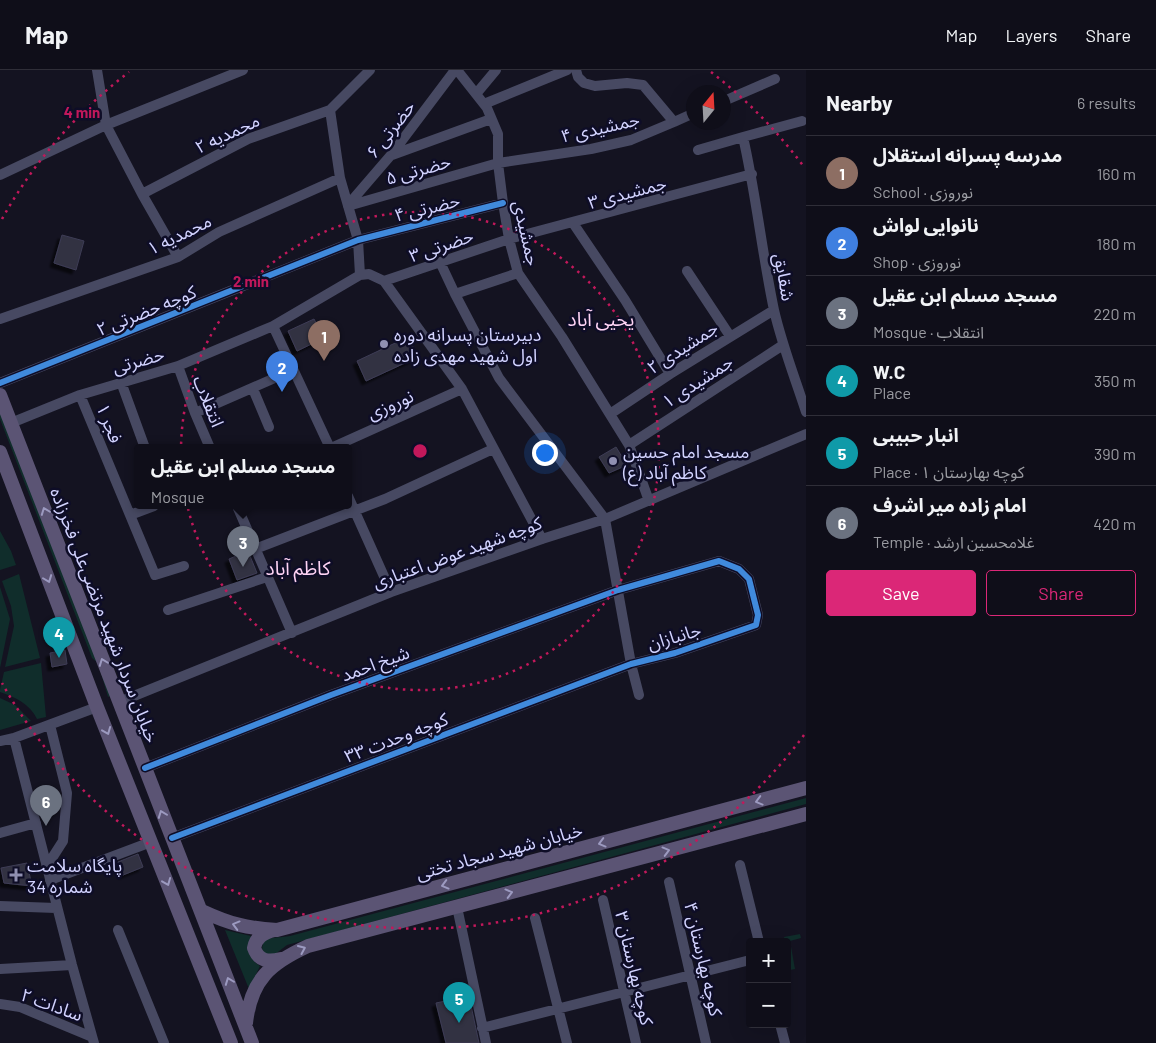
<!DOCTYPE html>
<html lang="en">
<head>
<meta charset="utf-8">
<style>
  body { margin:0; font-family:Barlow,"Noto Sans Arabic",sans-serif; background:#1d1c26; color:#f1f3f6 }
  .controls { position:absolute; right:15px; bottom:15px; display:grid; overflow:hidden; border-radius:5px; box-shadow:0 5px 20px #0002 }
  .controls button { width:45px; height:45px; display:grid; place-items:center; padding:0; border:0; border-bottom:1px solid #2f2e38; background:#0f0e19; color:#f1f3f6; font:25px sans-serif }
  .compass { position:absolute; left:686px; top:15px; width:45px; height:45px; border-radius:50%; background:#0f0e19; box-shadow:0 5px 20px #0002; rotate:18deg }
  .you { position:absolute; left:544px; top:382px; width:18px; height:18px; margin:-12px; border:4px solid #fff; border-radius:50%; background:#1a73e8; box-shadow:0 0 0 8px #1a73e833 }
  .badge { display:grid; place-items:center; width:32px; height:32px; border-radius:50%; background:#db2777; color:#fff; font-size:16px; font-weight:700 }
  .pin { position:absolute; translate:-50% -41px; filter:drop-shadow(0 1px 2px #0008) }
  .pin::after { content:''; position:absolute; top:26px; width:18px; height:15px; background:inherit; clip-path:polygon(0 0,100% 0,50% 100%) }
  .popup { position:absolute; left:134px; top:374px; width:218px; height:65px; box-sizing:border-box; display:grid; place-content:center; border-radius:5px; background:#0f0e19; filter:drop-shadow(0 1px 4px #0005); font-size:16px; white-space:nowrap; color:#9b9ca2 }
  .popup b { font-size:19px; color:#f1f3f6 }
  .popup::after { content:''; position:absolute; left:50%; top:100%; margin-left:-10px; border:10px solid transparent; border-top-color:#0f0e19 }
  .list { margin:0; padding:0; list-style:none }
  h2 { display:flex; justify-content:space-between; align-items:center; height:65px; margin:0; padding:0 20px; font-size:21px }
  h2 small { font-size:16px; font-weight:400; color:#9b9ca2 }
  .list li { display:grid; grid-template-columns:32px 1fr auto; gap:15px; align-items:center; box-sizing:border-box; height:70px; padding:0 20px; border-top:1px solid #2f2e38 }
  .list b { display:block; font-size:19px; white-space:nowrap }
  .list p { margin:0; font-size:16px; white-space:nowrap; color:#9b9ca2 }
  .list em { font-size:16px; font-style:normal; color:#9b9ca2 }
  .actions { display:flex; gap:10px; padding:15px 20px }
  .actions a { flex:1; padding:11px 0; border:1px solid #db2777; border-radius:5px; text-align:center; font-size:18px; color:#db2777 }
  .actions .main { background:#db2777; color:#fff }
  .map { position:relative; flex:none; width:806px; height:973px; overflow:hidden }
  header { display:flex; align-items:center; gap:30px; box-sizing:border-box; height:70px; padding:0 25px; background:#0f0e19; border-bottom:1px solid #2f2e38 }
  header strong { font-size:24px }
  nav { display:flex; gap:28px; margin-inline-start:auto; font-size:18px }
  main { display:flex }
  aside { flex:1; background:#0f0e19 }
  .map>svg:first-child { display:block }
</style>
</head>
<body>
<header>
<strong>Map</strong>
<nav><a>Map</a><a>Layers</a><a>Share</a></nav>
</header>
<main>
<div class="map">
<svg width="806" height="973" viewBox="0 0 806 973">
  <defs>
    <filter id="shadow"><feDropShadow dx="-4" dy="4" stdDeviation="1" flood-color="#0009"/></filter>
  </defs>
  <rect width="100%" height="100%" fill="#141321"/>
  <path fill="#102d2b" d="M0 338 90 568 106 610 110 626 108 627 98 593 92 588 0 349Z
    M0 461 11 481 16 495 0 500Z
    M19 504 40 588 5 597 14 556 11 536 2 511Z
    M0 517 10 549 0 598Z
    M41 593 46 647 37 649C30 634 15 627 0 622V620L4 602Z
    M0 628 15 635 31 651 0 660Z
    M806 728V734L287 875 274 885 265 884 262 879 263 871C272 866 280 868 290 866Z
    M225 860 251 866C248 879 249 889 260 896L249 919Z
    M800 864 801 868 790 871 795 899 790 900 787 872H785L784 867Z"/>
  <path fill="#323043" stroke="#3e3d55" filter="url(#shadow)" d="M62 165 84 171 76 200 54 193Z
    M314 249 324 268 297 281 288 261Z
    M408 267 418 287 366 311 357 291Z
    M616 377 627 395 609 403 599 387Z
    M248 481 257 503 237 510 229 489Z
    M65 580 67 594 52 597 50 583Z
    M138 784 143 797 123 805 118 792Z
    M27 793 32 816 4 813 1 798Z
    M469 926 479 973H446L436 933Z"/>
  <g fill="none" stroke-linecap="round" stroke-linejoin="round">
    <path stroke="#474962" stroke-width="10" d="M97 0 106 55 142 124 178 187
      M457 0 487 38 498 64V93L503 133 509 169 518 203 562 267 629 375 649 431
      M476 24 496 0
      M724 31 775 9
      M484 34 567 0
      M330 40 340 108 358 170 360 205 369 204 384 211 462 319 542 469
      M674 52 694 43
      M743 67 802 51
      M698 80 743 67C756 124 762 183 774 240 782 275 795 308 806 342
      M392 85 491 49
      M0 105 106 55 243 0
      M142 124 248 69 330 40 370 0
      M348 135 391 85 455 0
      M348 136 498 93 591 79 631 70 674 52 643 15 627 13 595 16 584 13 578 7 576 0
      M573 153 625 230 670 304
      M440 192 455 224
      M687 201 730 266
      M518 203 455 224 499 308 605 449 631 594 639 625
      M384 211 509 169 752 104
      M0 249 178 187 219 162 340 108
      M273 256 330 378
      M178 296 195 343 210 378
      M121 312 145 378
      M0 313 358 170 503 133
      M253 319 269 357
      M80 325 155 505 184 496
      M195 343 293 300
      M610 344 670 304 774 240
      M11 353 80 325 178 296 273 256 360 205
      M629 375 783 275
      M331 378 462 319
      M348 426 391 522
      M237 436 292 563
      M130 445 154 436
      M255 479 385 429 493 379
      M168 540 267 507
      M119 632 391 522 542 469 605 449 806 364
      M14 668 72 895 94 973
      M0 671 14 668 97 637
      M145 698 331 625 618 520 719 491 739 499 749 509 758 545 756 555 675 583 631 594 172 768
      M0 763 36 753
      M740 795 759 872
      M47 796 63 771 67 723 50 655
      M50 810 151 772
      M669 812 706 973
      M603 830 636 973
      M0 836 56 838
      M457 837 486 973
      M535 848 567 973
      M118 860 164 973
      M0 899 72 895
      M0 934 20 937 92 967
      M780 954 785 973
      M482 958 750 890"/>
    <path stroke="#5b5474" stroke-width="14" d="M0 325 252 973
      M0 382 97 637 231 973
      M202 841C230 854 246 858 277 860L806 718
      M274 860C263 863 256 867 254 878 259 892 269 892 281 889
      M246 953C251 909 271 893 308 876L806 744"/>
    <defs>
      <path id="cycleway" d="M0 313 358 170 503 133
        M145 698 331 625 618 520 719 491 739 499 749 509 758 545 756 555 675 583 631 594 172 768"/>
    </defs>
    <use href="#cycleway" stroke="#0e0d27" stroke-width="9"/>
    <use href="#cycleway" stroke="#408adc" stroke-width="6"/>
  </g>
  <defs><path id="oneway-chevron" d="M-2-3.5L2.5 0L-2 3.5" fill="none" stroke-width="1.6" stroke-linecap="round" stroke-linejoin="round" transform="scale(1.25)"/></defs>
  <g stroke="#9c9ac0">
    <use href="#oneway-chevron" transform="translate(45 441) rotate(-111)"/>
    <use href="#oneway-chevron" transform="translate(48 509) rotate(69)"/>
    <use href="#oneway-chevron" transform="translate(103 592) rotate(-111)"/>
    <use href="#oneway-chevron" transform="translate(107 661) rotate(68)"/>
    <use href="#oneway-chevron" transform="translate(759 731) rotate(165)"/>
    <use href="#oneway-chevron" transform="translate(162 744) rotate(-111)"/>
    <use href="#oneway-chevron" transform="translate(602 773) rotate(165)"/>
    <use href="#oneway-chevron" transform="translate(666 781) rotate(-15)"/>
    <use href="#oneway-chevron" transform="translate(167 812) rotate(68)"/>
    <use href="#oneway-chevron" transform="translate(445 815) rotate(165)"/>
    <use href="#oneway-chevron" transform="translate(509 823) rotate(-15)"/>
    <use href="#oneway-chevron" transform="translate(236 855) rotate(-165)"/>
    <use href="#oneway-chevron" transform="translate(302 879) rotate(-24)"/>
    <use href="#oneway-chevron" transform="translate(229 911) rotate(-111)"/>
  </g>
  <g fill="none" stroke="#c2185b" stroke-width="2.5" stroke-dasharray="2.5 5">
    <circle cx="420" cy="381" r="239"/>
    <path d="M804 665A478 478 0 0 1 2 613M2 149A478 478 0 0 1 129 2M711 2A478 478 0 0 1 804 97"/>
  </g>
  <g fill="#9090b1" stroke="#0e0d27" stroke-width="2">
    <circle cx="384" cy="274" r="5"/>
    <circle cx="613" cy="391" r="5"/>
    <path d="M13.5 797.5h5v5h5v5h-5v5h-5v-5h-5v-5h5z"/>
  </g>
  <g text-anchor="middle" dominant-baseline="central" stroke-width="5" stroke-linejoin="round" paint-order="stroke">
    <g font-size="18" fill="#d2d3ff" stroke="#0e0d27">
      <text transform="translate(600 57) rotate(-13)">جمشیدی ۴</text>
      <text transform="translate(390 59) rotate(-52)">حضرتی ۶</text>
      <text transform="translate(227 63) rotate(-25)">محمدیه ۲</text>
      <text transform="translate(418 99) rotate(-16)">حضرتی ۵</text>
      <text transform="translate(627 122) rotate(-15)">جمشیدی ۳</text>
      <text transform="translate(427 137) rotate(-14)">حضرتی ۴</text>
      <text transform="translate(527 163) rotate(77)">جمشیدی</text>
      <text transform="translate(179 164) rotate(-26)">محمدیه ۱</text>
      <text transform="translate(441 175) rotate(-19)">حضرتی ۳</text>
      <text transform="translate(785 207) rotate(80)">شقایق</text>
      <text transform="translate(146 240) rotate(-22)">کوچه حضرتی ۲</text>
      <text transform="translate(682 277) rotate(-33)">جمشیدی ۲</text>
      <text transform="translate(138 290) rotate(-16)">حضرتی</text>
      <text transform="translate(697 311) rotate(-33)">جمشیدی ۱</text>
      <text transform="translate(209 331) rotate(68)">انتقلاب</text>
      <text transform="translate(390 334) rotate(-24)">نوروزی</text>
      <text transform="translate(110 353) rotate(68)">فجر ۱</text>
      <text transform="translate(457 482) rotate(-20)">کوچه شهید عوض اعتباری</text>
      <text transform="translate(105 545) rotate(69)">خیابان سردار شهید مرتضی‌علی فخرزاده</text>
      <text transform="translate(674 566) rotate(-16)">جانبازان</text>
      <text transform="translate(375 593) rotate(-20)">شیخ احمد</text>
      <text transform="translate(396 667) rotate(-21)">کوچه وحدت ۳۳</text>
      <text transform="translate(499 781) rotate(-15)">خیابان شهید سجاد تختی</text>
      <text transform="translate(704 889) rotate(77)">کوچه بهارستان ۴</text>
      <text transform="translate(635 898) rotate(77)">کوچه بهارستان ۳</text>
      <text transform="translate(52 934) rotate(20)">سادات ۲</text>
    </g>
    <g font-size="18" fill="#d2d3ff" stroke="#0e0d27" text-anchor="start">
      <text x="394" y="264">دبیرستان پسرانه دوره<tspan x="394" dy="21">اول شهید مهدی زاده</tspan></text>
      <text x="623" y="381">مسجد امام حسین<tspan x="623" dy="21">(ع) کاظم آباد</tspan></text>
      <text x="27" y="795">پایگاه سلامت<tspan x="27" dy="21">شماره 34</tspan></text>
    </g>
    <g font-size="19" fill="#ffd4f5" stroke="#0e0d27">
      <text x="601" y="248">یحیی آباد</text>
      <text x="298" y="497">کاظم آباد</text>
    </g>
  </g>
  <circle cx="420" cy="381" r="8" fill="#c2185b" stroke="#0e0d27" stroke-width="2.5"/>
  <g font-size="15" text-anchor="middle" font-weight="bold" fill="#c2185b" stroke="#0e0d27" stroke-width="5" stroke-linejoin="round" paint-order="stroke">
    <text x="82" y="48">4 min</text>
    <text x="251" y="217">2 min</text>
  </g>
</svg>
<div class="controls">
<button>+</button>
<button>−</button>
</div>
<svg class="compass" viewBox="-18 -18 36 36"><path d="M0-13l5 13h-10z" fill="#e53935"/><path d="M0 13l5-13h-10z" fill="#9b9ca2"/></svg>
<div class="you"></div>
<div class="pin badge" style="left:324px;top:291px;background:#8d6e63">1</div>
<div class="pin badge" style="left:282px;top:322px;background:#3f7fe0">2</div>
<div class="pin badge" style="left:243px;top:497px;background:#6b7280">3</div>
<div class="popup"><b>مسجد مسلم ابن عقیل</b>Mosque</div>
<div class="pin badge" style="left:59px;top:588px;background:#0f9aa8">4</div>
<div class="pin badge" style="left:459px;top:953px;background:#0f9aa8">5</div>
<div class="pin badge" style="left:46px;top:756px;background:#6b7280">6</div>
</div>
<aside>
<h2>Nearby<small>6 results</small></h2>
<ul class="list">
<li><span class="badge" style="background:#8d6e63">1</span><div><b>مدرسه پسرانه استقلال</b><p>School · نوروزی</p></div><em>160 m</em></li>
<li><span class="badge" style="background:#3f7fe0">2</span><div><b>نانوایی لواش</b><p>Shop · نوروزی</p></div><em>180 m</em></li>
<li><span class="badge" style="background:#6b7280">3</span><div><b>مسجد مسلم ابن عقیل</b><p>Mosque · انتقلاب</p></div><em>220 m</em></li>
<li><span class="badge" style="background:#0f9aa8">4</span><div><b>W.C</b><p>Place</p></div><em>350 m</em></li>
<li><span class="badge" style="background:#0f9aa8">5</span><div><b>انبار حبیبی</b><p>Place · کوچه بهارستان ۱</p></div><em>390 m</em></li>
<li><span class="badge" style="background:#6b7280">6</span><div><b>امام زاده میر اشرف</b><p>Temple · غلامحسین ارشد</p></div><em>420 m</em></li>
</ul>
<div class="actions"><a class="main">Save</a><a>Share</a></div>
</aside>
</main>
</body>
</html>
